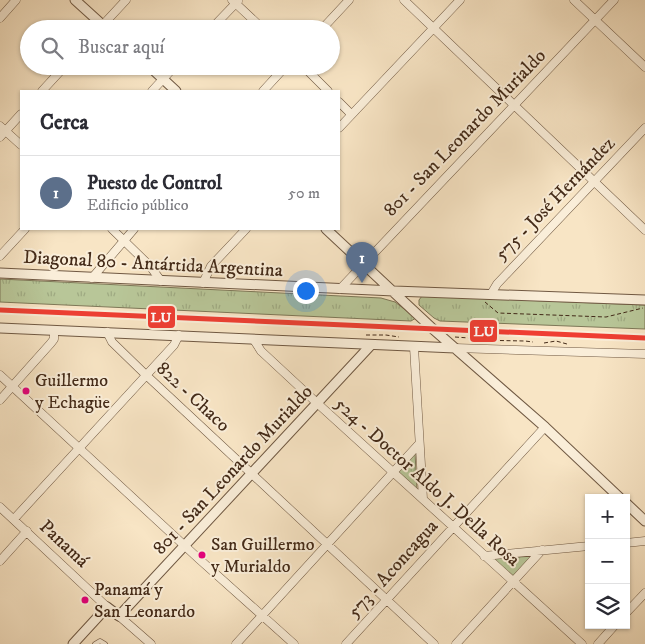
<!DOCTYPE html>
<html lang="es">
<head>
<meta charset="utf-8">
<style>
  body { margin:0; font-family:"IM FELL DW Pica",serif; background:#f7f7f7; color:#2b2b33 }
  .controls { position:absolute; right:15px; bottom:15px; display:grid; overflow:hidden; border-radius:0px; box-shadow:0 1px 4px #0004 }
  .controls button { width:45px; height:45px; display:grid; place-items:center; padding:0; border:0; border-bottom:1px solid #e1e1e2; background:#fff; color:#2b2b33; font:25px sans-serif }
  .you { position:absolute; left:305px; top:290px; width:18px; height:18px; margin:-12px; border:4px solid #fff; border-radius:50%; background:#1a73e8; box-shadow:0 0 0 8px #1a73e833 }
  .badge { display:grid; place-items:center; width:32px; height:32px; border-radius:50%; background:#d93025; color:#fff; font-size:16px; font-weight:700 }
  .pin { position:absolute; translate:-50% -41px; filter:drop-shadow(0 1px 2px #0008) }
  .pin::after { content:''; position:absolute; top:26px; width:18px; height:15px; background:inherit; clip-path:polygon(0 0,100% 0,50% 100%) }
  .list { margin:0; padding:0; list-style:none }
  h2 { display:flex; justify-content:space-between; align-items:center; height:65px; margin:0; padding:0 20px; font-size:21px }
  h2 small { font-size:16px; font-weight:400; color:#7c7c81 }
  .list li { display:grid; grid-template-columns:32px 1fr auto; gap:15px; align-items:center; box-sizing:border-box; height:75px; padding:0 20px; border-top:1px solid #e1e1e2 }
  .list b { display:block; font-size:19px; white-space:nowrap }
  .list p { margin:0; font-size:16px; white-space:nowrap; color:#7c7c81 }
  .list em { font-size:16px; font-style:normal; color:#7c7c81 }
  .icon { flex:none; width:28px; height:28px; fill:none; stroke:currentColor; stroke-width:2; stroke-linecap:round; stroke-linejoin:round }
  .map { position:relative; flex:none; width:645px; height:644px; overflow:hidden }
  .search { position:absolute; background:#fff; box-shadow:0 1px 4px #0004; left:20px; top:20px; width:320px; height:55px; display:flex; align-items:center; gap:12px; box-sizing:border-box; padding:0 18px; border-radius:28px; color:#7c7c81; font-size:19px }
  .panel { position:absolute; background:#fff; box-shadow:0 1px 4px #0004; left:20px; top:90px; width:320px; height:140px; border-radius:0px }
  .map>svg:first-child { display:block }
</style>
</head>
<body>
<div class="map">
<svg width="645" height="644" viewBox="0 0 645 644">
  <defs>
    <pattern id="park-tufts" width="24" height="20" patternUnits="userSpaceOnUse" patternTransform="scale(1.25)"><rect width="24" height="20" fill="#b8c698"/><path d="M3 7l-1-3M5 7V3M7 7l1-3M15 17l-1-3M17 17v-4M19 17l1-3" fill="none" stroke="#9faa82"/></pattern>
  </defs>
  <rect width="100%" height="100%" fill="#f8e5c5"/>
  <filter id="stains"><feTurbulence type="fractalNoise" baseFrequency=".004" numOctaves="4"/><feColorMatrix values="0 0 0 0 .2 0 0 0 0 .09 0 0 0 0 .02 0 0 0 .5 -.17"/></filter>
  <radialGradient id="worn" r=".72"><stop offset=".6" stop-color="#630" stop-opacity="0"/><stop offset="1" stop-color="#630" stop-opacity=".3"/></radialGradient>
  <path fill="url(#park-tufts)" stroke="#7e7858" d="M0 279 381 298 395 302 416 318 411 321 0 302Z
    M422 296 645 305V329L440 321 434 318 419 305V300Z
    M415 453 417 490 397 472Z
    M534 556 512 578 489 559Z"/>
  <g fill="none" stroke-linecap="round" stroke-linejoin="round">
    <defs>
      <path id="service" d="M95 644 100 641 105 644"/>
      <path id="minor" d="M232 0 263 29
        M404 0 645 230
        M574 0 645 67
        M0 18 16 0
        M99 29 126 0
        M211 29 238 1
        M322 29 349 0
        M303 66 328 91
        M42 91 65 66
        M152 91 175 66
        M263 91 286 66
        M339 102 351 114
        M0 126 21 145
        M339 128 460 0
        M0 137 21 114
        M112 229 150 266 161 281
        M0 256 25 229
        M92 278 134 229
        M203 283 211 266 246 229
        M340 289 614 0
        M491 294 497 284 645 128
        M107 332 112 342 146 375 434 644
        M254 340 261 351 317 403 582 644
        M414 347 423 499
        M455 348 645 354
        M0 375 199 559 294 644
        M0 400 51 343 54 339V330
        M0 507 107 607
        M14 519 174 345 179 335
        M626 543 645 541
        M484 556 589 546
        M0 561 27 531
        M626 613 645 593
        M119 616 151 644
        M236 644 418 445
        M346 644 545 427
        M456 644 542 550
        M598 644 615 625"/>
      <path id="tertiary" d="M75 0 107 29
        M149 66 176 91
        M326 229 433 329 545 427 620 498
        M0 273 394 291 645 300
        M0 328 455 348
        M626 503 645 521
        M73 644 107 607 119 616 371 345"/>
    </defs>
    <use href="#service" stroke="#705943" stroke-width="5.5"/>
    <use href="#minor" stroke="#705943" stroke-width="9"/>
    <use href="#tertiary" stroke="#705943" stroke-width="11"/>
    <path stroke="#432a18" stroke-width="1" stroke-dasharray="4 2.5" stroke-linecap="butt" d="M485 302 498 313 606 317 643 308
      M366 335H386L399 337
      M455 337 469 338 473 340 525 341 533 342
      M544 343 556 341 567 344"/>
    <use href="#service" stroke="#faeed9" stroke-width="4"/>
    <use href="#minor" stroke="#faeed9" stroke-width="8"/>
    <use href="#tertiary" stroke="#faeed9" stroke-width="9"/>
    <defs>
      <path id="rail-1" d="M0 310 645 338"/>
    </defs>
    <use href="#rail-1" stroke="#faeed9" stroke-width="9"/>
    <use href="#rail-1" stroke="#ef3e33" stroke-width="5"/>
  </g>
  <g fill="#e5007d" stroke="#faeed9" stroke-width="2">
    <circle cx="26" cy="391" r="4.5"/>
    <circle cx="202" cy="555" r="4.5"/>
    <circle cx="85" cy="600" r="4.5"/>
  </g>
  <g text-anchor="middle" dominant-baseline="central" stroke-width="4" stroke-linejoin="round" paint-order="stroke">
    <g font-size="18" fill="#432a18" stroke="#faeed9" text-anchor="start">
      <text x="35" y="381">Guillermo<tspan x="35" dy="22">y Echagüe</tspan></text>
      <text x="211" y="545">San Guillermo<tspan x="211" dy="22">y Murialdo</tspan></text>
      <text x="94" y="590">Panamá y<tspan x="94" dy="22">San Leonardo</tspan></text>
    </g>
    <g font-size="19" fill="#432a18" stroke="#faeed9">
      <text transform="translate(465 133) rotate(-46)">801 - San Leonardo Murialdo</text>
      <text transform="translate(555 199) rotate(-46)">575 - José Hernández</text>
      <text transform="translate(153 264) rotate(3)">Diagonal 80 - Antártida Argentina</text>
      <text transform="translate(193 397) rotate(43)">822 - Chaco</text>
      <text transform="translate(233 470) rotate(-47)">801 - San Leonardo Murialdo</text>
      <text transform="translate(427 482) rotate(42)">524 - Doctor Aldo J. Della Rosa</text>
      <text transform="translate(64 544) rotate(43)">Panamá</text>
      <text transform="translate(393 569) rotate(-48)">573 - Aconcagua</text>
    </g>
  </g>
  <g stroke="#faeed9" stroke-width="2">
    <rect x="147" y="305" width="29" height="24" rx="5" fill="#ef3e33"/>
    <rect x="469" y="319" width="29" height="24" rx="5" fill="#ef3e33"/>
  </g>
  <g font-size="14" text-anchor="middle" font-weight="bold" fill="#fff">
    <text x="161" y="322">LU</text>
    <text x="484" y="336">LU</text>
  </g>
  <rect width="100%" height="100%" filter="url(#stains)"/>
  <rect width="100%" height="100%" fill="url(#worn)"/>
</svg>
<div class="controls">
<button>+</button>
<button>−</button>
<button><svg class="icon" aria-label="layers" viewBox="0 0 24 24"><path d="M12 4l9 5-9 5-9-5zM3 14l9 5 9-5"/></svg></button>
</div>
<div class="you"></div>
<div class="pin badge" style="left:362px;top:283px;background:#5c6f8a">1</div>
<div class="search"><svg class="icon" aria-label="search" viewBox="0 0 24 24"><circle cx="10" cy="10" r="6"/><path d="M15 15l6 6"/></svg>Buscar aquí</div>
<section class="panel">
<h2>Cerca<small></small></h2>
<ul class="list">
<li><span class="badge" style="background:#5c6f8a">1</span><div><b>Puesto de Control</b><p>Edificio público</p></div><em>50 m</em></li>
</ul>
</section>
</div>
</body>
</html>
